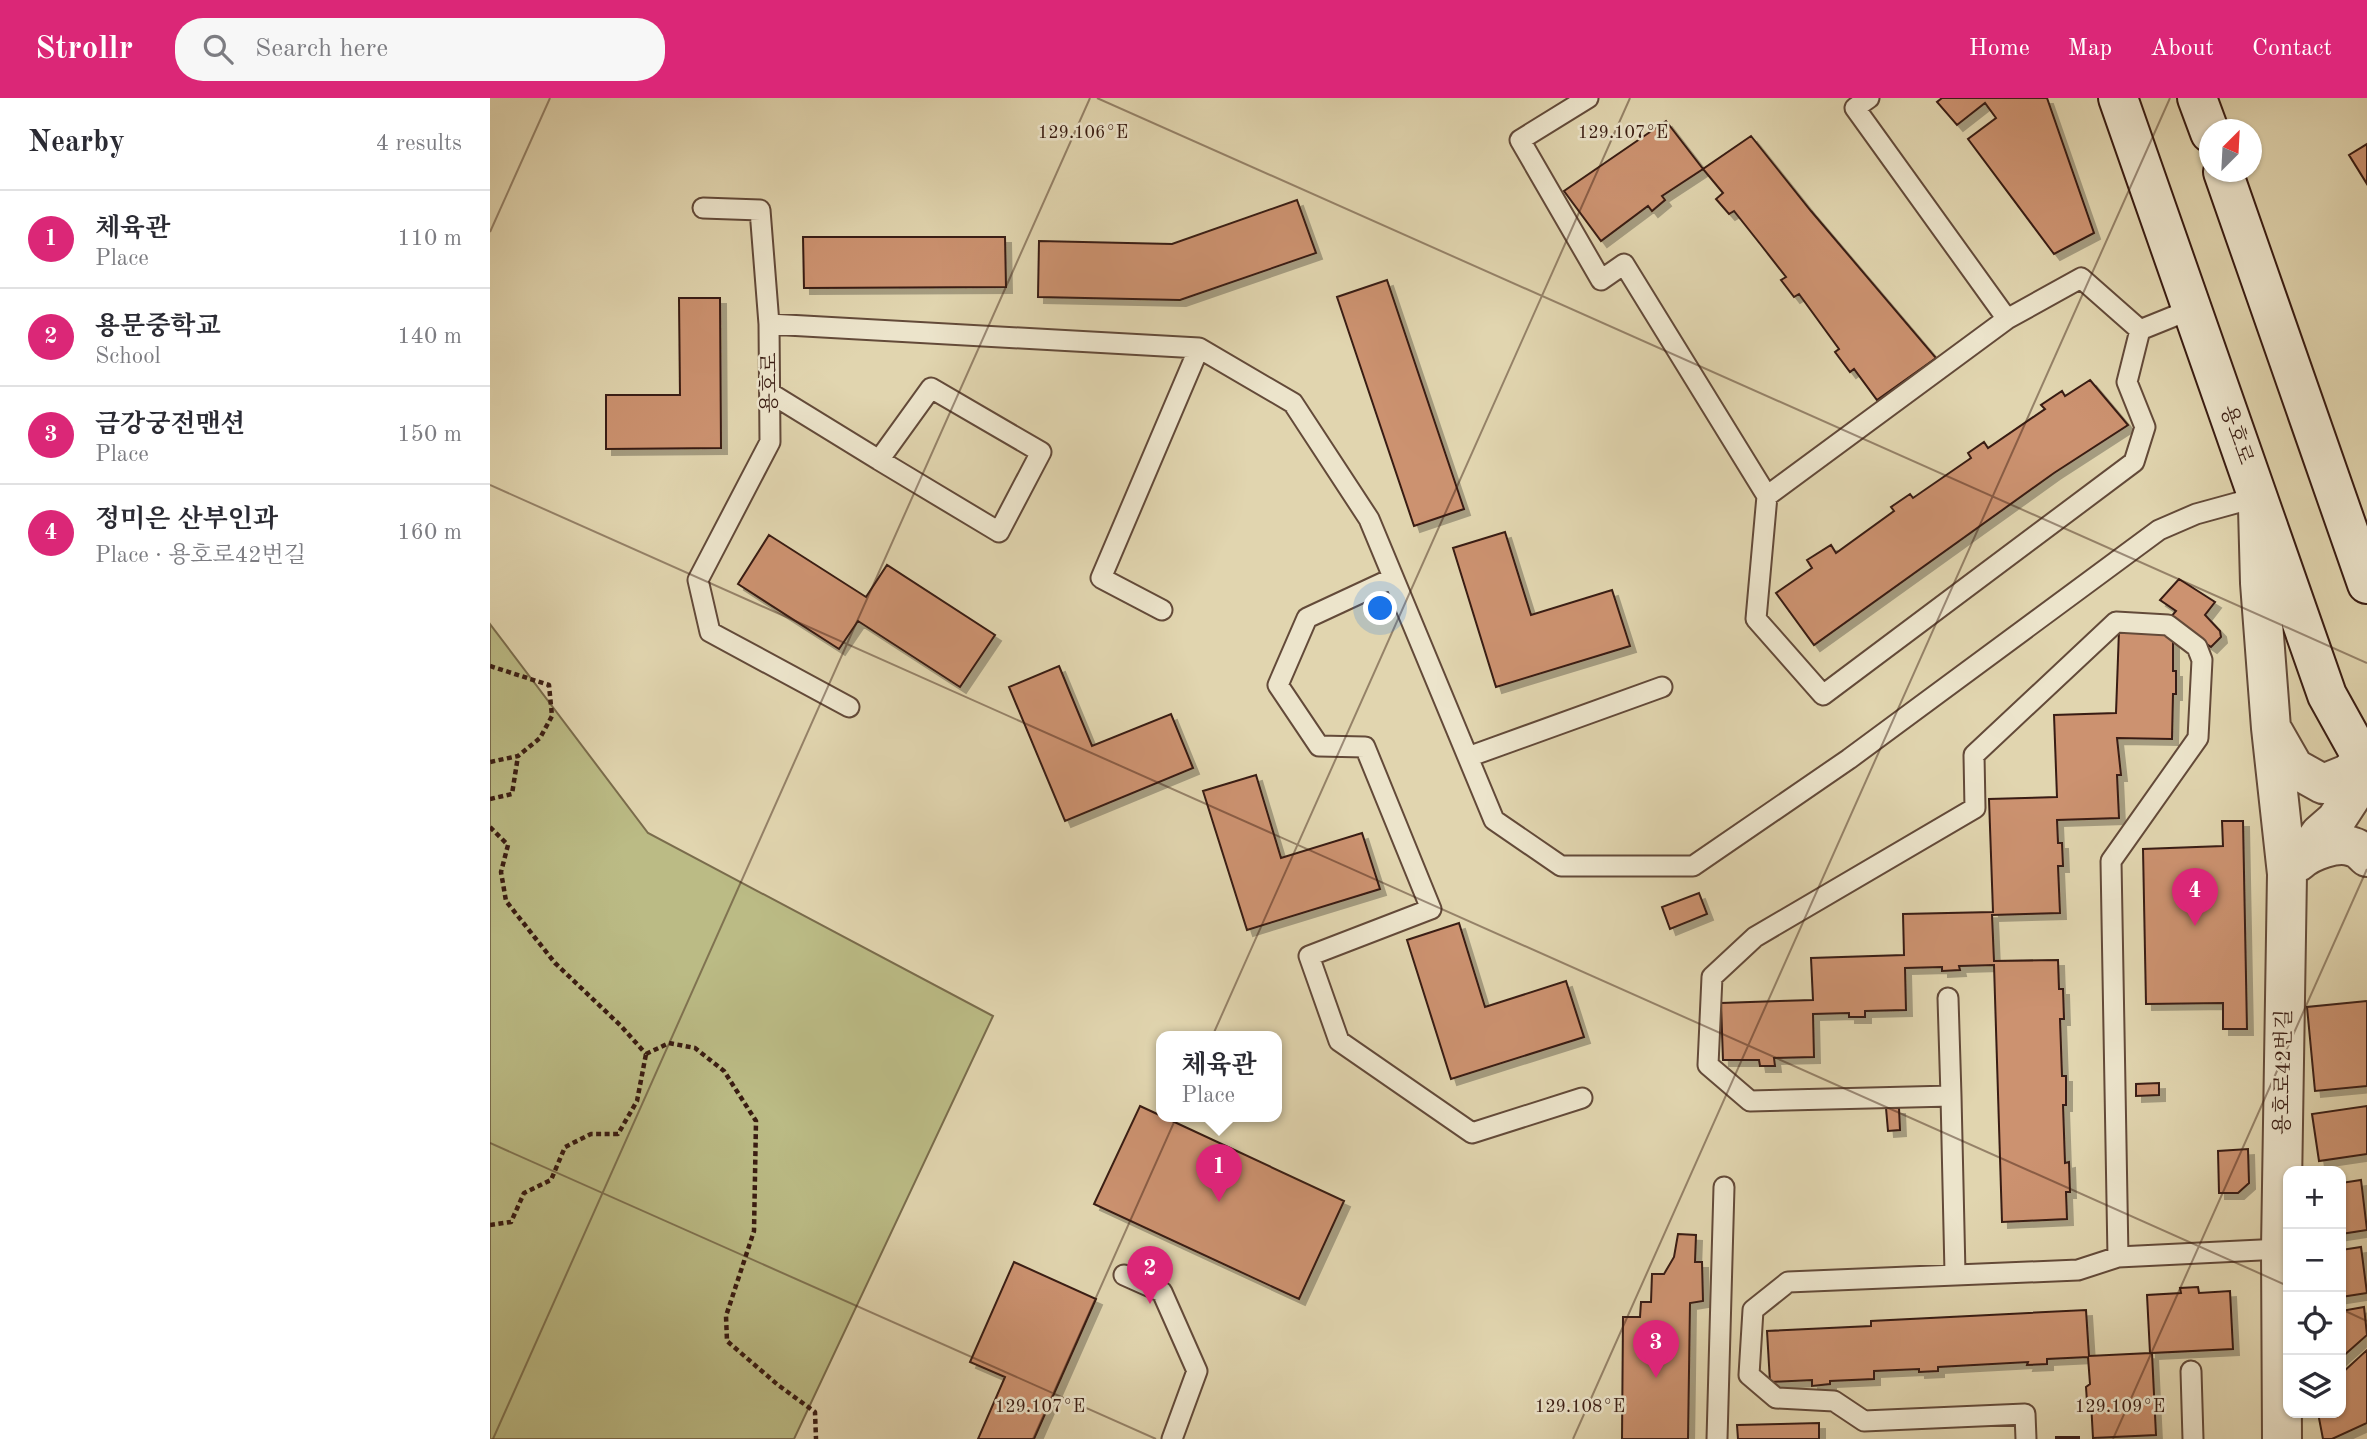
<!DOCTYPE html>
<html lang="en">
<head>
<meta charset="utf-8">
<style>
  body { margin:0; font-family:"Old Standard TT","Noto Serif KR",serif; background:#f7f7f7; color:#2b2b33 }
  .controls { position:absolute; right:21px; bottom:21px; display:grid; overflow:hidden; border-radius:14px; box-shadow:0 2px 5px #0004 }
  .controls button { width:63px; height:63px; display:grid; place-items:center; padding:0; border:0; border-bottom:2px solid #e1e1e2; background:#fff; color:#2b2b33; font:35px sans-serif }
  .compass { position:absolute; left:1709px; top:21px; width:63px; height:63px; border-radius:50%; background:#fff; box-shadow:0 2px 5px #0004; rotate:24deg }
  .you { position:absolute; left:891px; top:511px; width:24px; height:24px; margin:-18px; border:5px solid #fff; border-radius:50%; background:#1a73e8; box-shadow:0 0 0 10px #1a73e833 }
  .badge { display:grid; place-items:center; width:46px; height:46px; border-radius:50%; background:#db2777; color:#fff; font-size:23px; font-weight:700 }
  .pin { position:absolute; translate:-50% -58px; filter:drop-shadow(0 2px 4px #0008) }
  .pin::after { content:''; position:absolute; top:37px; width:24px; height:21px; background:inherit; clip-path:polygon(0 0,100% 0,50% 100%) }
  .popup { position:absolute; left:666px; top:933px; width:126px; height:91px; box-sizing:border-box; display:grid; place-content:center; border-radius:14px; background:#fff; filter:drop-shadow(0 2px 5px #0005); font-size:23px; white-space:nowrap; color:#7c7c81 }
  .popup b { font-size:26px; color:#2b2b33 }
  .popup::after { content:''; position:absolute; left:50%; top:100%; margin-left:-14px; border:14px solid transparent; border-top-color:#fff }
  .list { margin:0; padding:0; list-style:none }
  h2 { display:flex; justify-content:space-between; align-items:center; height:91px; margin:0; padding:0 28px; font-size:30px }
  h2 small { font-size:23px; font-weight:400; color:#7c7c81 }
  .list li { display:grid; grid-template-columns:46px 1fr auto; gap:21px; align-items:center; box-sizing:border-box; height:98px; padding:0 28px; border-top:2px solid #e1e1e2 }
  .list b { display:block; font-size:26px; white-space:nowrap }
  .list p { margin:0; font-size:23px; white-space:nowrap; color:#7c7c81 }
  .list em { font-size:23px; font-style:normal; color:#7c7c81 }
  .icon { flex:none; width:38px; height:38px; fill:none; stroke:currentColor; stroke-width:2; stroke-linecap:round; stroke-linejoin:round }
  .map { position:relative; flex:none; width:1877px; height:1341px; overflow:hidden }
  header { display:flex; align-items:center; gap:42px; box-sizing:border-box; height:98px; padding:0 35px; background:#db2777; color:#fff }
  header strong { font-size:33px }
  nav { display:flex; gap:38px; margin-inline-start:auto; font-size:24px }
  .search { width:490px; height:63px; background:#f7f7f7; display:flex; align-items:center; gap:18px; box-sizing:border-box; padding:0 24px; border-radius:28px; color:#7c7c81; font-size:26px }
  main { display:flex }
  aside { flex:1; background:#fff }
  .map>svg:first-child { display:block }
</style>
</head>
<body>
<header>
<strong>Strollr</strong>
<div class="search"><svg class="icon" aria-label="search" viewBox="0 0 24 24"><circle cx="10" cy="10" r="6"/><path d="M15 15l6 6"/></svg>Search here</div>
<nav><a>Home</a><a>Map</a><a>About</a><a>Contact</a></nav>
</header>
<main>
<aside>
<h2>Nearby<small>4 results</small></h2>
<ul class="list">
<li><span class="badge">1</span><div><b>체육관</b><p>Place</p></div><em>110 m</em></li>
<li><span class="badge">2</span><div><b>용문중학교</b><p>School</p></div><em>140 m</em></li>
<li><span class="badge">3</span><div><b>금강궁전맨션</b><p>Place</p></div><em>150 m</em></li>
<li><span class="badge">4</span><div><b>정미은 산부인과</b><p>Place · 용호로42번길</p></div><em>160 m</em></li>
</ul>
</aside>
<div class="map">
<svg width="1877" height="1341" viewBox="0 0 1877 1341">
  <defs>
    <filter id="shadow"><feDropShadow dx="6" dy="6" stdDeviation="0" flood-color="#0004"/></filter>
  </defs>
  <rect width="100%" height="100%" fill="#e1d5af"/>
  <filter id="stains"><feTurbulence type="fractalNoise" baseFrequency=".00286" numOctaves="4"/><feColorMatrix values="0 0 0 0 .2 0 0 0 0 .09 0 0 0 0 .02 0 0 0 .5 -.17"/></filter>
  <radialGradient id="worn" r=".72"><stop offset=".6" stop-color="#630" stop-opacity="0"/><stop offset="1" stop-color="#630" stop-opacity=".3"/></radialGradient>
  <path fill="#bbbb85" stroke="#7a6c4c" stroke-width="2" d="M0 526 158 735 503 918 304 1341H0Z"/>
  <path fill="#cc926f" stroke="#391c12" stroke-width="2" filter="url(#shadow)" d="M1452 0H1557L1604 135 1564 156 1478 41 1506 20 1495 5 1467 27 1447 4Z
    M1176 23 1213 71 1172 98 1175 102 1162 113 1158 108 1111 143 1074 93Z
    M1261 38 1321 113 1446 260 1387 302 1364 271 1360 274 1345 254 1349 251 1309 196 1304 199 1291 182 1296 179 1271 147 1244 113 1239 116 1226 101 1233 95 1213 71Z
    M1877 46V86L1859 57Z
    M807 102 826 155 690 202 548 199 549 143 682 146Z
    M313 139H515L516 189 314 190Z
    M897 182 974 411 924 428 847 199Z
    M189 200H230L231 350 116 351V297H190Z
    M1600 282 1638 327 1564 375 1324 547 1286 495 1322 470 1317 462 1341 447 1346 455 1404 413 1401 409 1420 396 1423 400 1481 360 1478 355 1494 344 1498 350 1555 311 1551 307 1572 293 1575 298Z
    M1015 434 1041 517 1122 492 1140 548 1006 589 963 450Z
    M279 437 376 499 397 467 505 537 470 589 368 523 349 551 248 486Z
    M1689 481 1725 504 1715 517 1730 533 1731 539 1721 549 1680 520 1686 513 1670 502Z
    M1629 532 1683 536V573H1686V596H1683L1682 641 1627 640 1631 677H1627L1629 720 1567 722 1568 745H1572L1573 768H1568L1570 815 1502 817 1504 863 1568 862 1569 891H1573L1574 921H1570L1572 978H1576V1007H1573L1575 1065 1579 1064 1580 1094H1576L1577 1121 1512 1124 1504 867 1469 868 1470 872 1452 873V869L1415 870 1416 912 1375 913V919H1359V915L1323 916 1324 959 1284 960 1285 968H1270L1269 962H1233L1231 905 1323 902 1321 860 1414 857 1413 816 1503 814 1499 701 1567 699 1564 617 1626 615Z
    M569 568 602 648 681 616 703 670 575 723 519 589Z
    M766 677 791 760 872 735 890 791 757 832 713 693Z
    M1732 723H1753L1757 931H1733V905L1656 906 1653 751 1733 748Z
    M1209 795 1217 816 1180 831 1172 809Z
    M969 825 995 909 1076 883 1094 939 961 981 917 842Z
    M1877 903V988L1825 993 1817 909Z
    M1669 985V997L1646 998V986Z
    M650 1008 854 1103 809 1201 604 1106Z
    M1877 1008V1056L1829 1063 1822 1016Z
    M1396 1010H1409L1410 1032 1398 1033Z
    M1758 1051 1759 1085 1748 1095H1729L1728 1053Z
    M1871 1082 1877 1132 1851 1136V1085Z
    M1188 1136 1206 1137 1205 1164H1212L1213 1203 1200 1205 1198 1341H1132L1133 1219H1150L1151 1204H1161L1162 1176H1174L1184 1159Z
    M1871 1149 1877 1195 1851 1199V1152Z
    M524 1164 606 1201 544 1341H488L515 1279 480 1264Z
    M1708 1189 1709 1195 1740 1193 1743 1251 1662 1255 1666 1337 1603 1340 1601 1304H1597L1596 1289 1600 1286 1598 1259 1557 1261V1266L1537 1267 1538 1264 1448 1269V1273L1429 1274V1271L1384 1273V1281L1340 1283V1286L1322 1288V1282L1280 1284 1277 1233 1381 1228V1223L1596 1212 1599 1258 1660 1255 1657 1197 1691 1195 1690 1190Z
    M1874 1209 1877 1237 1851 1260V1213Z
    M1877 1252V1325L1842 1341H1833L1828 1315H1851V1276Z
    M1329 1325V1341H1248L1247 1327Z
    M1566 1339H1589V1341H1566Z"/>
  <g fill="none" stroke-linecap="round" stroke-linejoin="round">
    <defs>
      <path id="lane" d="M1098 0 1030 42 1111 182 1134 166 1277 398 1517 221 1591 180 1650 232 1702 211
        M1379 0 1365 10 1517 221
        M213 110 270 112 279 226 280 344 208 482 220 534 359 609
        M279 226 709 250 803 305 879 421 1004 722 1071 768H1203L1359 661 1669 432 1706 416 1768 399
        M280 295 389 362 441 290 551 354 509 434 389 362
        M1277 398 1266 521 1333 597 1644 364 1655 329 1637 284 1650 232
        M903 480 817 520 788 587 829 648 875 649 941 811 819 858 849 943 982 1035 1092 1000
        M672 512 611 480 709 250
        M978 659 1172 589
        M1458 900 1461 998
        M1465 1175 1461 998 1260 1003 1218 967 1222 879 1265 839 1485 710 1484 657 1626 524 1678 527 1707 549 1712 562 1708 640 1621 763 1628 1159
        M634 1177 672 1194 707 1273 682 1341
        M1701 1273 1703 1341
        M1227 1341 1234 1089
        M1536 1341 1535 1316 1374 1323 1344 1303 1286 1300 1259 1277 1263 1212 1298 1184 1588 1172 1628 1159 1791 1151"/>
      <path id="street" d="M1768 410 1770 485 1781 630 1797 776 1791 1151 1792 1341
        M1784 635 1804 670 1833 686 1858 676 1873 662
        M1815 757 1830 736 1846 722 1863 696 1875 656
        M1808 764C1820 753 1847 743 1863 749 1868 750 1873 755 1877 759"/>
      <path id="secondary" d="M1628 0 1837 597 1877 669
        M1707 0 1720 35
        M1733 74 1877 486"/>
    </defs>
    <use href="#lane" stroke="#634a39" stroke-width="23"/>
    <use href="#street" stroke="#634a39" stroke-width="42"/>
    <use href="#secondary" stroke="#391c12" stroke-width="42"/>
    <path stroke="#391c12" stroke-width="4.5" stroke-dasharray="5 3.5" stroke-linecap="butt" d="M0 568 59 587 62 618 50 640 28 658 0 664
      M0 701 22 696 28 658
      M0 729 18 747 11 774 16 803 65 865 131 928 156 956
      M156 956 179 945 205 950 234 973 266 1023 264 1133 236 1218 237 1243 288 1287 325 1314 326 1341
      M0 1127 21 1124 34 1095 61 1082 75 1049 101 1036H128L147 1003 156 956"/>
    <use href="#lane" stroke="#ece4cb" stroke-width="19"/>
    <use href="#street" stroke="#ece4cb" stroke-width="38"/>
    <use href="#secondary" stroke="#ece4cb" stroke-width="38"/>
  </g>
  <path fill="none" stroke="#391c12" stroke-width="2" stroke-opacity="0.45" d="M607 0 1877 565M0 134 60 0M0 387 1798 1188M0 1045 666 1341M1851 1211 1877 1223M3 1341 600 0M543 1341 1140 0M1083 1341 1680 0M1623 1341 1877 771"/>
  <g text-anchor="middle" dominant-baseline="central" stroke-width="5" stroke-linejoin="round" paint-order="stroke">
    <g font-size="21" fill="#391c12" stroke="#ece4cb">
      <text transform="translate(280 285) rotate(-90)">용호로</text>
      <text transform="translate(1746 337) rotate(71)">용호로</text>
      <text transform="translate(1794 974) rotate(-89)">용호로42번길</text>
    </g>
  </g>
  <g font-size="18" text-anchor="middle" fill="#391c12" stroke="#ece4cb" stroke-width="5" stroke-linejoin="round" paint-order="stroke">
    <text x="593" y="40">129.106°E</text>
    <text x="1133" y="40">129.107°E</text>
    <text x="550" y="1314">129.107°E</text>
    <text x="1090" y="1314">129.108°E</text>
    <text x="1630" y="1314">129.109°E</text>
  </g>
  <rect width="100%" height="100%" filter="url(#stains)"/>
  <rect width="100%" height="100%" fill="url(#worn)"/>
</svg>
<div class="controls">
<button>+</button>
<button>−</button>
<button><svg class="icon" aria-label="locate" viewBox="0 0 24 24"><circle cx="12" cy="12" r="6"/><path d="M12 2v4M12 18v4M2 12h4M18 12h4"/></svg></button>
<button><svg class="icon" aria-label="layers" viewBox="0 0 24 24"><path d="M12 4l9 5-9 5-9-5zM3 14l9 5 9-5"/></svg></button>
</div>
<svg class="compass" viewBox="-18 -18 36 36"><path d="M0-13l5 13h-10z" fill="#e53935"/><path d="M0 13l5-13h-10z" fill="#7c7c81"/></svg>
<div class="you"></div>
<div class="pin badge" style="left:729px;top:1104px">1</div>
<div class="popup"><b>체육관</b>Place</div>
<div class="pin badge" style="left:660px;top:1206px">2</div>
<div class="pin badge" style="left:1166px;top:1280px">3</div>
<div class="pin badge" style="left:1705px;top:828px">4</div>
</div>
</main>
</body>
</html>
